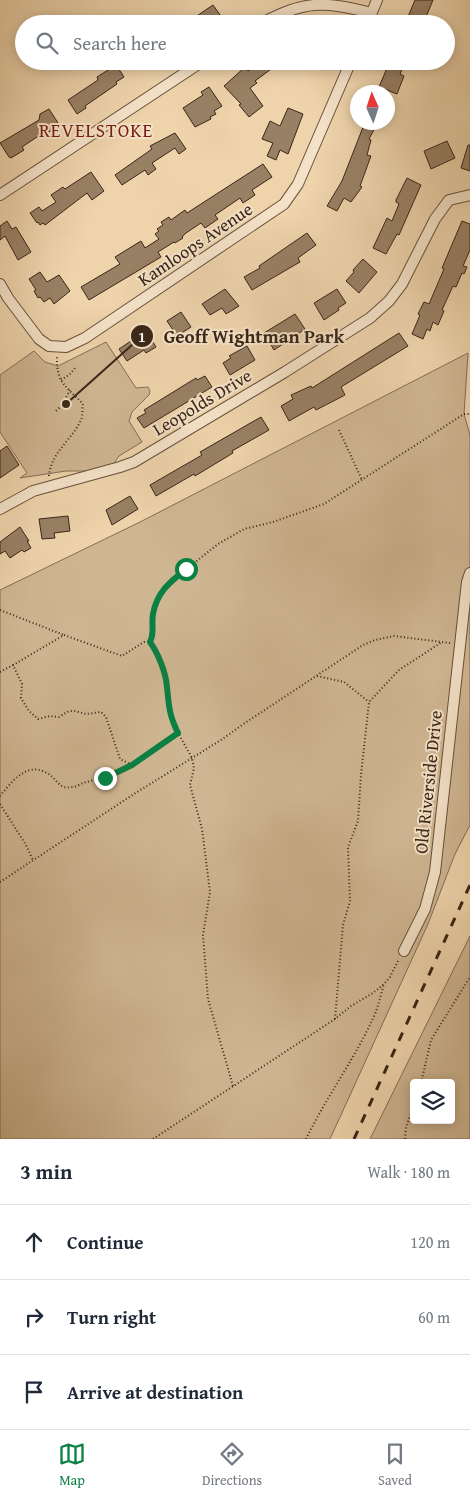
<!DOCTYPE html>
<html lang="en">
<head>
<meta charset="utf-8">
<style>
  body { margin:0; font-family:"Gentium Book Plus",serif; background:#f6f6f7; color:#1f2937 }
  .controls { position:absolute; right:15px; bottom:15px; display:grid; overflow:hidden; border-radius:5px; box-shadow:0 2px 12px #0003 }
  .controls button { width:45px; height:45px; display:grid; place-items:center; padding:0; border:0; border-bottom:1px solid #e0e1e3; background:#fff; color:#1f2937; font:25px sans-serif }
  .compass { position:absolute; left:350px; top:85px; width:45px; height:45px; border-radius:50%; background:#fff; box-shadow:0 2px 12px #0003; rotate:357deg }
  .stop { position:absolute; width:15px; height:15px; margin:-11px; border:4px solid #0b8043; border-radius:50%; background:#fff }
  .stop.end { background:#0b8043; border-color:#fff; box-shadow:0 1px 5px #0008 }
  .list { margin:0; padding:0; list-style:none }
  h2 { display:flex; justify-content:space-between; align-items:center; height:65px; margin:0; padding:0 20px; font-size:21px }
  h2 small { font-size:16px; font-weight:400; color:#747a83 }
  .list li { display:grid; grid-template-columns:32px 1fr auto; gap:15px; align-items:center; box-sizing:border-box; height:75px; padding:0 20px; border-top:1px solid #e0e1e3 }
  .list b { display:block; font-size:19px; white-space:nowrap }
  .list em { font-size:16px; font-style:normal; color:#747a83 }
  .icon { flex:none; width:28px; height:28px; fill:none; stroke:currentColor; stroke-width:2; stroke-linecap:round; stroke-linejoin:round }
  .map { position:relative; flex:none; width:470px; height:1139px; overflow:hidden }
  .search { position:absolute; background:#fff; box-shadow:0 2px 12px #0003; left:15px; right:15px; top:15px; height:55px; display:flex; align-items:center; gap:12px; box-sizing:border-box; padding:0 18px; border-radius:28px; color:#747a83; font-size:19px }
  .sheet { height:290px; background:#fff }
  nav { display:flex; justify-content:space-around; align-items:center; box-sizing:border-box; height:70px; border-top:1px solid #e0e1e3; background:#fff; font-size:14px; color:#747a83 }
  nav a { display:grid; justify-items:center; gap:2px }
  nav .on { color:#0b8043 }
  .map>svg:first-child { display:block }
</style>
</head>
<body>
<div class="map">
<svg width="470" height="1139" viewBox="0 0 470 1139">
  <rect width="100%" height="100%" fill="#eed3ab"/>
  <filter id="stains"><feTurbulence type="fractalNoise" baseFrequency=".004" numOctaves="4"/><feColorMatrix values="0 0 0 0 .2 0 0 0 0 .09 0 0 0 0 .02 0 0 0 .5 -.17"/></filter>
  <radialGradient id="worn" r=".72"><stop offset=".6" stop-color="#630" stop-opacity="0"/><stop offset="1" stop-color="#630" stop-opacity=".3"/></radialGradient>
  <path fill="#cfb692" stroke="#846e55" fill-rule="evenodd" d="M106 342 136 388 148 387 150 391 149 395 132 412 129 421 142 442 119 456 113 465 91 471H66L20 478 27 473 0 432V375L34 351 45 362 58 366Z
    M468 353 464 414 470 435V825L455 854 428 924 330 1139H0V590L140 522Z
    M470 936V1139H370L373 1133ZM414 1083H451V1120H414Z"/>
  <path fill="#988064" stroke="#3a2618" d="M415 0H433L423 24H405Z
    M213 5 223 19 216 24H185Z
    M262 61H282L255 81 257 83 250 88 263 106 249 117 239 105 241 104 224 86 245 67 248 71Z
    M390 61 404 65 400 74 404 76 397 94 379 87Z
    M116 65 124 77 116 82 117 84 85 106 86 108 77 114 68 100 98 80 97 77Z
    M209 87 222 106 214 111 216 114 210 117 211 119 195 127 183 108 203 95 201 92Z
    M288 108 303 114 288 154 280 150 276 160 267 156 273 143 262 139 270 121 280 126Z
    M49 109 60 126 49 132 48 130 37 137 22 147 24 150 11 158 9 157 0 143 39 120 40 114Z
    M365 122H378L369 139 371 140 367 155 371 156 360 186 362 187 351 202 344 198 337 211 327 206 342 181Z
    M175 133 186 149 179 154 175 148 152 163 156 169 148 175 145 170 122 185 115 175 152 149 150 146Z
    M447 141 455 158 431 169 424 151Z
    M468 145H470V171L461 168Z
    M263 164 272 177 252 190 255 195 243 203 240 198 215 215 218 219 205 228 201 223 186 233 182 237 183 238 175 243 174 242 158 252 161 257 89 300 81 287 120 264 115 257 141 241 145 248 159 239 155 234 159 231 157 229 163 225 161 222 169 217 171 220 185 210 187 213Z
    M91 172 104 191 92 200 87 193 45 225 43 223 40 225 38 222 37 223 30 213 39 207 42 211 56 202 51 195 63 187 65 189Z
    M407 178 421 185 399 235 397 234 386 254 373 248 387 218 392 221 399 204 396 202V200Z
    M7 221 12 229 16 227 31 252 18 260 5 236 0 240V226Z
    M462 221 470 224V250L463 266 467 267 464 274 462 273 456 287 453 286 442 310 444 311 438 325 433 322 430 331 427 329 423 339 412 334 420 315 418 314 424 302 429 304 444 269 442 268Z
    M307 233 316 245 298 258 300 262 252 290 244 277 260 268 259 266Z
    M363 259 377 272 359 293 346 281 354 272 353 270Z
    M40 272 47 282 59 275 70 291 54 304 50 298 44 302 40 297 38 298 34 291 36 290 29 279Z
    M225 289 239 306 226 314 222 308 210 315 202 304Z
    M337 289 346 303 338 308 339 310 324 320 314 303Z
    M181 312 191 327 177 336 167 321Z
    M295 314 305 329 274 350 264 333Z
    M146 331 156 347 146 353 144 350 127 361 119 349Z
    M399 333 408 346 341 387 345 395 316 410 314 407 289 421 281 406 293 399 291 395 311 386 312 388Z
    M247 346 255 360 230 375 223 363 231 358 229 356Z
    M205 376 212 387 144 428 137 418 146 413 144 410 196 378 197 380Z
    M261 417 269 430 232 451 233 453 195 476 194 474 156 496 150 485 202 455 200 452Z
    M7 446 19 465 0 478V451Z
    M130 496 138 509 112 525 106 510Z
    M68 516 70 531 54 533 55 538 42 539 39 519Z
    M20 527 29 541H27L31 548 24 552 22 550 10 558 5 551 0 554V542Z"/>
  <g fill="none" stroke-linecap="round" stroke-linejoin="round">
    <defs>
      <path id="minor" d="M260 24C306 0 321 1 372 13
        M367 24 377 0
        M0 195 203 61
        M0 284 8 298 39 339 49 346 66 347 85 338 284 204 298 184 351 61
        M0 509 33 491 120 467 134 462 285 372 370 318 389 301 402 284 435 219 449 200 470 195
        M404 951 425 909 435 872 467 582 470 573"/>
    </defs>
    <use href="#minor" stroke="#67513d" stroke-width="12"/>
    <path stroke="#3a2618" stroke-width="2" stroke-dasharray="1 2.5" stroke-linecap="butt" d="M61 380 70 374 76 367
      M56 411 62 405 70 390
      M339 430 362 480
      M49 476C51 452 72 440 81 420 83 415 82 409 83 404 67 387 56 383 57 357
      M0 610 64 635
      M0 672 13 665
      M317 676 344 682 369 702
      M132 765 120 759 106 717 101 712 86 714 75 711H69L59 717 50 716 38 719 29 711 21 698 22 684 13 665 64 635 122 656 144 642H150
      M0 796C11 783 26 761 47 773 57 778 58 790 72 787 76 787 80 784 83 783 94 780 106 777 116 773 139 763 159 748 178 733
      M0 804 26 845 33 860
      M0 882 134 794 221 740 245 723 363 645 375 640 394 636 450 643
      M335 1019 343 925 350 901 348 847 358 821 361 775 369 702 399 670 442 642
      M421 1083 431 1040 470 977
      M233 1086 208 999 203 935 210 892 202 829 190 785 194 768 192 758 172 722 168 702V685L161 661 150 642 153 634V612L163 588 218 544 244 529 273 522 324 504 464 414H470
      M153 1139 335 1019 351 1006 373 993 384 984 390 977 399 959
      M306 1139C327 1096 356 1057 375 1014 379 1004 381 994 384 984
      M405 1139 406 1127 414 1105"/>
    <use href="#minor" stroke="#f4e2c8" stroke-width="10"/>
    <path stroke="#3a2618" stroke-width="3" stroke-dasharray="9 9" stroke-linecap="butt" d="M354 1139 470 885"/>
  </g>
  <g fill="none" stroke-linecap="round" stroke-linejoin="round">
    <path stroke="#0b8043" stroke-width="6" d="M105 778 132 765 178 733C169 715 169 706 167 687 166 673 158 653 150 642 155 632 151 624 153 614 157 592 170 582 186 569"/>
  </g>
  <g text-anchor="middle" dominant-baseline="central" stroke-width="4" stroke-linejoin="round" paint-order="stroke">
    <g font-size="18" fill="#3a2618" stroke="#f4e2c8">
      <text transform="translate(195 244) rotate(-34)">Kamloops Avenue</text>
      <text transform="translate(202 402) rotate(-31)">Leopolds Drive</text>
      <text transform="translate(428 782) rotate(-84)">Old Riverside Drive</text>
    </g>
    <g font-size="19" letter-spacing="1" fill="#7a1f14" stroke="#f4e2c8">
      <text x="96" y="130">REVELSTOKE</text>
    </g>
  </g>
  <path fill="none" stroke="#3a2618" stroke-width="2" d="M66 404L142 336"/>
  <g fill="#3a2618" stroke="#f4e2c8" stroke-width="2">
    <circle cx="66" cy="404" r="5"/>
    <circle cx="142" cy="336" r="12"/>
  </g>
  <g font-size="15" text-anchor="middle" font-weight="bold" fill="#fff">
    <text x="142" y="342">1</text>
  </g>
  <g font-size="19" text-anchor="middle" font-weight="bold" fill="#3a2618" stroke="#f4e2c8" stroke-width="4" stroke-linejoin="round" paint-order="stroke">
    <text x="254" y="343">Geoff Wightman Park</text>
  </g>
  <rect width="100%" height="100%" filter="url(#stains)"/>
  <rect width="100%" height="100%" fill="url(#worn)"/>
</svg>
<div class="controls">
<button><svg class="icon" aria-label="layers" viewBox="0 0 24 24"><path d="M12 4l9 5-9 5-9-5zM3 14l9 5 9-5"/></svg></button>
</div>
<svg class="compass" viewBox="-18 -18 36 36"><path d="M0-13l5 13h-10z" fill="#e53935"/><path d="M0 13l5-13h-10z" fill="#747a83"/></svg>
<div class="stop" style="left:186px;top:569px"></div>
<div class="stop end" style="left:105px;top:778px"></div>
<div class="search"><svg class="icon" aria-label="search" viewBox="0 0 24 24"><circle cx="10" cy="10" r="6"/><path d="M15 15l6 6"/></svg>Search here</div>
</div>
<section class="sheet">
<h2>3 min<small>Walk · 180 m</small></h2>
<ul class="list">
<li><svg class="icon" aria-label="ahead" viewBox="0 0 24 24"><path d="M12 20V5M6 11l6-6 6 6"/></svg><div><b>Continue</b></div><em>120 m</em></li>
<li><svg class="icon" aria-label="right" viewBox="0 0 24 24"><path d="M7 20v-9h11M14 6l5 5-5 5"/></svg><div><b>Turn right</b></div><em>60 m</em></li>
<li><svg class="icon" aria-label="arrive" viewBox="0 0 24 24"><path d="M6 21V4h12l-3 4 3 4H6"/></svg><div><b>Arrive at destination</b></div></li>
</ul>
</section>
<nav>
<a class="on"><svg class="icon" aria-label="map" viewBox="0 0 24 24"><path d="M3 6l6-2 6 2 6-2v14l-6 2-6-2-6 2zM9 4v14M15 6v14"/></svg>Map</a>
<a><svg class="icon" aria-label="directions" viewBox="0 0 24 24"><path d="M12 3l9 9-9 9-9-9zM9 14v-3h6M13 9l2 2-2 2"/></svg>Directions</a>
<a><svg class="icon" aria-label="saved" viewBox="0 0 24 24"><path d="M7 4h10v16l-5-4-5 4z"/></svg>Saved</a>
</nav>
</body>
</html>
